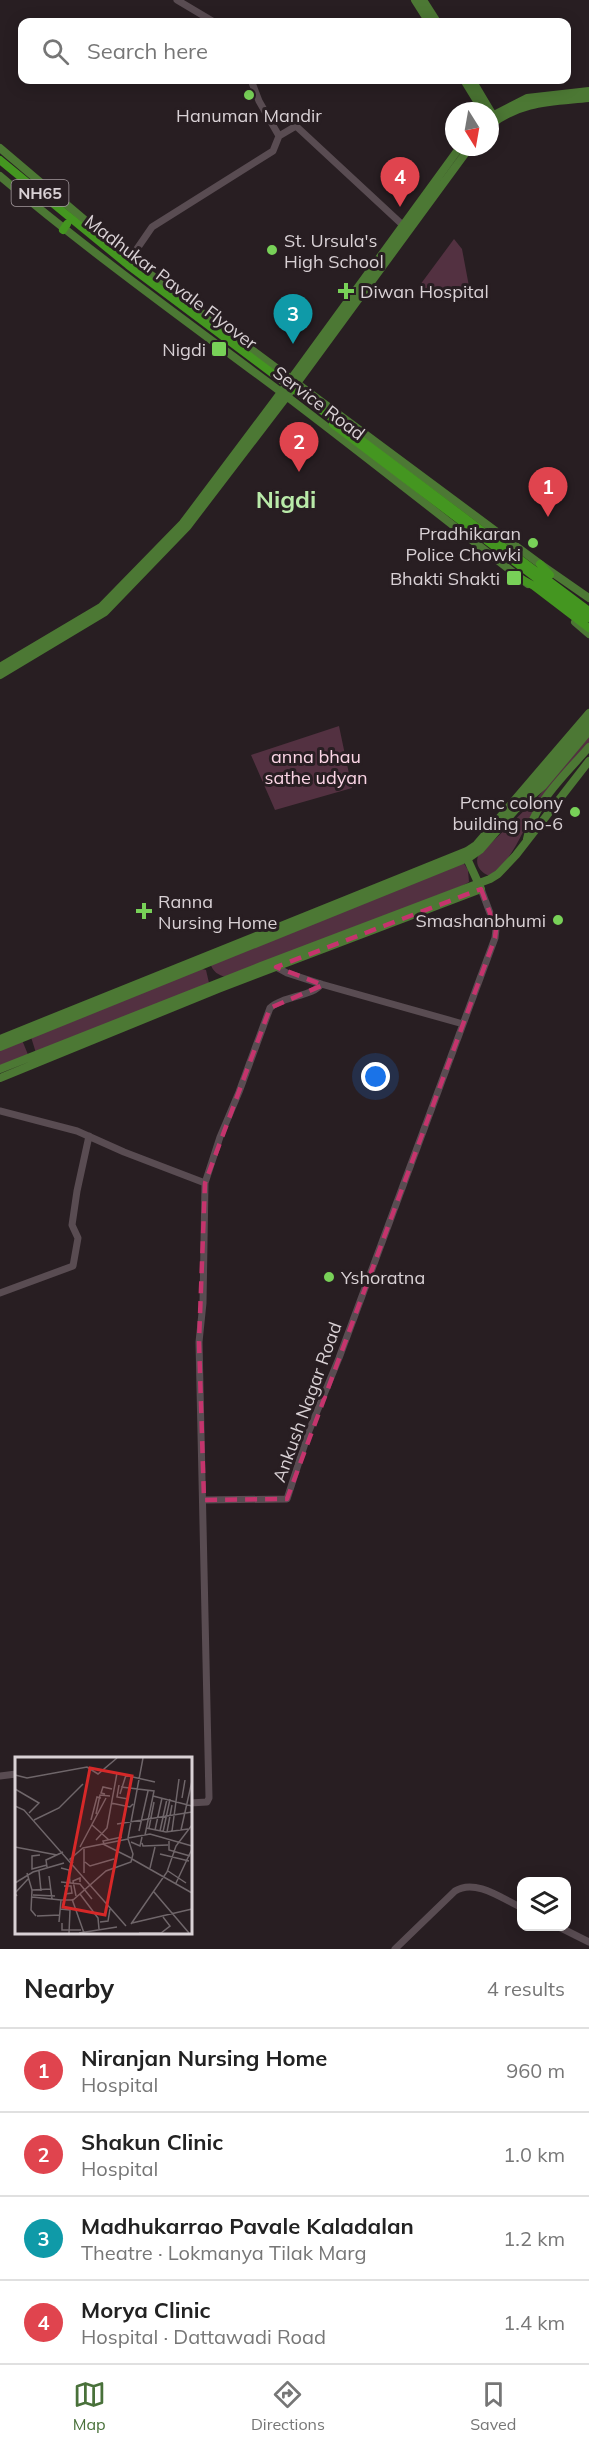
<!DOCTYPE html>
<html lang="en">
<head>
<meta charset="utf-8">
<style>
  body { margin:0; font-family:Mulish,sans-serif; background:#f6f6f6; color:#222 }
  .controls { position:absolute; right:18px; bottom:18px; display:grid; overflow:hidden; border-radius:12px; box-shadow:0 3px 15px #0003 }
  .controls button { width:54px; height:54px; display:grid; place-items:center; padding:0; border:0; border-bottom:2px solid #e0e0e0; background:#fff; color:#222; font:30px sans-serif }
  .compass { position:absolute; left:445px; top:102px; width:54px; height:54px; border-radius:50%; background:#fff; box-shadow:0 3px 15px #0003; rotate:169deg }
  .you { position:absolute; left:376px; top:1077px; width:21px; height:21px; margin:-15px; border:4px solid #fff; border-radius:50%; background:#1a73e8; box-shadow:0 0 0 9px #1a73e833 }
  .badge { display:grid; place-items:center; width:39px; height:39px; border-radius:50%; background:#49713a; color:#fff; font-size:20px; font-weight:700 }
  .pin { position:absolute; translate:-50% -50px; filter:drop-shadow(0 2px 3px #0008) }
  .pin::after { content:''; position:absolute; top:32px; width:21px; height:18px; background:inherit; clip-path:polygon(0 0,100% 0,50% 100%) }
  .list { margin:0; padding:0; list-style:none }
  h2 { display:flex; justify-content:space-between; align-items:center; height:78px; margin:0; padding:0 24px; font-size:26px }
  h2 small { font-size:20px; font-weight:400; color:#767676 }
  .list li { display:grid; grid-template-columns:39px 1fr auto; gap:18px; align-items:center; box-sizing:border-box; height:84px; padding:0 24px; border-top:2px solid #e0e0e0 }
  .list b { display:block; font-size:22px; white-space:nowrap }
  .list p { margin:0; font-size:20px; white-space:nowrap; color:#767676 }
  .list em { font-size:20px; font-style:normal; color:#767676 }
  .icon { flex:none; width:33px; height:33px; fill:none; stroke:currentColor; stroke-width:2; stroke-linecap:round; stroke-linejoin:round }
  .map { position:relative; flex:none; width:589px; height:1949px; overflow:hidden }
  .search { position:absolute; background:#fff; box-shadow:0 3px 15px #0003; left:18px; right:18px; top:18px; height:66px; display:flex; align-items:center; gap:15px; box-sizing:border-box; padding:0 21px; border-radius:12px; color:#767676; font-size:22px }
  .sheet { height:414px; background:#fff }
  nav { display:flex; justify-content:space-around; align-items:center; box-sizing:border-box; height:84px; border-top:2px solid #e0e0e0; background:#fff; font-size:16px; color:#767676 }
  nav a { display:grid; justify-items:center; gap:3px }
  nav .on { color:#49713a }
  .map>svg:first-child { display:block }
</style>
</head>
<body>
<div class="map">
<svg width="589" height="1949" viewBox="0 0 589 1949">
  <rect width="100%" height="100%" fill="#281e22"/>
  <path fill="#533141" d="M454 239 462 249 471 297 437 298 420 285Z
    M339 726 352 788 275 810 251 755Z
    M589 736V747C570 771 547 794 530 820 517 841 511 862 489 876 480 872 475 865 478 856L538 797Z
    M463 862 468 870 469 882 462 886 226 977C218 975 213 972 210 963Z
    M198 968 206 970 209 983 36 1053 31 1037Z
    M22 1040 29 1057 0 1068V1048Z"/>
  <g fill="none" stroke-linecap="round" stroke-linejoin="round">
    <path stroke="#594c52" stroke-width="7" d="M177 0 214 22
      M251 80 259 101 279 136
      M279 136 296 126 407 229
      M130 259 152 227 273 151 279 136
      M276 967 287 973 321 984 463 1024
      M0 1111 77 1131 124 1152 205 1183
      M0 1293 73 1266 78 1238 72 1225 77 1191 89 1136
      M204 1500 287 1499 309 1431 339 1358 495 938 496 929 481 889
      M0 1776 16 1774
      M190 1803 207 1802 209 1798 199 1342 203 1303 205 1183 220 1137 239 1092 270 1008C282 996 315 996 321 984
      M557 1926 589 1942
      M395 1949 455 1891C475 1878 503 1899 522 1908"/>
    <path stroke="#4c7834" stroke-width="8" d="M415 0 429 22
      M423 0 437 22
      M464 80 483 111
      M472 80 494 117
      M490 117 527 98 589 91
      M490 125C521 101 552 102 589 98
      M0 148 139 266 540 564 589 598
      M0 176C90 252 186 321 281 392 364 455 446 520 528 584
      M575 622 589 634
      M0 667 101 607 183 523 297 371 460 147
      M0 675 105 612 187 527 297 383 470 147
      M526 797 589 722
      M527 839C533 803 566 774 589 747
      M0 1039 467 851 476 845 589 713
      M0 1047 470 857 480 850 515 810 543 786 589 731
      M0 1069 261 966 490 879 498 874 516 855 589 761
      M0 1078 218 989 481 889 465 854"/>
    <path stroke="#449620" stroke-width="8" d="M0 160 128 265 589 611
      M63 230 67 224
      M333 424 589 618
      M540 564 550 575
      M523 580 534 586 589 628"/>
  </g>
  <path fill="none" stroke="#c5346d" stroke-width="4.5" stroke-dasharray="12 8" stroke-linejoin="round" d="M481 889 496 929 495 938 287 1499 204 1500 199 1342 205 1183 270 1008 323 985 276 967Z"/>
  <g fill="#78d158" stroke="#281e22" stroke-width="2">
    <circle cx="249" cy="95" r="6"/>
    <circle cx="272" cy="250" r="6"/>
    <path d="M343 282h6v6h6v6h-6v6h-6v-6h-6v-6h6z"/>
    <rect x="211" y="341" width="16" height="16" rx="3"/>
    <circle cx="533" cy="543" r="6"/>
    <rect x="506" y="570" width="16" height="16" rx="3"/>
    <circle cx="575" cy="812" r="6"/>
    <path d="M141 902h6v6h6v6h-6v6h-6v-6h-6v-6h6z"/>
    <circle cx="558" cy="920" r="6"/>
    <circle cx="329" cy="1277" r="6"/>
  </g>
  <g text-anchor="middle" dominant-baseline="central" stroke-width="6" stroke-linejoin="round" paint-order="stroke">
    <rect fill="#281e22" stroke="#a49b9f" stroke-width="1.5" x="11.5" y="180" width="57" height="26" rx="4.5"/>
    <g font-size="16" font-weight="bold" fill="#d9d1d5">
      <text x="40" y="193">NH65</text>
    </g>
    <g font-size="18" fill="#d9d1d5" stroke="#281e22" text-anchor="end">
      <text x="249" y="115" text-anchor="middle">Hanuman Mandir</text>
      <text x="284" y="240" text-anchor="start">St. Ursula's<tspan x="284" dy="21">High School</tspan></text>
      <text x="360" y="291" text-anchor="start">Diwan Hospital</text>
      <text x="206" y="349">Nigdi</text>
      <text x="521" y="533">Pradhikaran<tspan x="521" dy="21">Police Chowki</tspan></text>
      <text x="500" y="578">Bhakti Shakti</text>
      <text x="563" y="802">Pcmc colony<tspan x="563" dy="21">building no-6</tspan></text>
      <text x="158" y="901" text-anchor="start">Ranna<tspan x="158" dy="21">Nursing Home</tspan></text>
      <text x="546" y="920">Smashanbhumi</text>
      <text x="341" y="1277" text-anchor="start">Yshoratna</text>
    </g>
    <g font-size="18" fill="#d9d1d5" stroke="#281e22">
      <text transform="translate(171 282) rotate(37)">Madhukar Pavale Flyover</text>
      <text transform="translate(319 403) rotate(37)">Service Road</text>
      <text transform="translate(307 1402) rotate(-70)">Ankush Nagar Road</text>
    </g>
    <g font-size="18" fill="#fcd6e6" stroke="#281e22">
      <text x="316" y="756">anna bhau<tspan x="316" dy="21">sathe udyan</tspan></text>
    </g>
    <g font-size="24" font-weight="bold" fill="#b9eaa9" stroke="#281e22">
      <text x="286" y="499">Nigdi</text>
    </g>
  </g>
  <g transform="translate(15 1757)">
    <rect width="177" height="177" fill="#281e22"/>
    <path fill="none" stroke="#6f666a" stroke-width="1.5" d="M128 1 113 81 135 77 177 89M0 18 12 21 72 10 83 17 102 1M109 18 140 25M104 28 102 40 113 42M106 30 139 34 138 39M0 32 24 46 14 56M90 37 86 36 88 30 97 32M105 37 111 18M138 39 177 49M167 41 170 23M96 46 115 50 118 47M0 49 9 53 111 169M81 57 85 38 95 39M19 63 44 51 68 27M76 63 82 40 86 41M102 67 177 55M77 68 94 83M131 71 151 75 173 72M134 71 139 45M140 73 147 41M166 73 177 24M124 74 133 34M145 74 152 42M157 74 164 22M148 75 155 42M152 75 157 48M130 78 138 39M81 83 92 71 102 16M154 84V93L175 99M116 85 125 89 127 80M127 86 128 89 153 88M88 87 116 101M89 87 88 84 107 80M0 90 42 98M65 90 91 41M145 97 174 104M25 98 17 99V112L32 108M117 102 177 136M70 105 75 109 99 102M58 106 55 102 68 91 113 82M32 110 31 103 48 95M46 111 54 113 55 126M135 111 140 90M24 114 26 134M153 114 171 126M12 116 17 133 16 153 21 159M69 116V92M34 119 37 142M46 125 65 127 77 142M0 126 18 115 49 106M161 126 177 92M49 129H56L57 136 50 137M17 133 36 132M139 135 174 176M65 137 83 161 84 172M18 138 40 139M2 139 0 136 13 122M61 139 58 124 65 121V125M17 140 46 143M57 142 69 176M46 143H58L91 114 116 105 118 97 113 82M45 152 55 153 54 176M22 159 45 158M44 165 46 143M85 165 93 164 95 152M47 166V173H66M117 166 177 152M116 167 152 115 161 89 177 68M64 176 102 170M124 176H146L155 169 148 160"/>
    <path fill="#d62828" fill-opacity="0.15" stroke="#d62828" stroke-width="3" d="M75 11 117 19 90 158 48 150Z"/>
    <rect width="177" height="177" fill="none" stroke="#d9d1d5" stroke-width="3"/>
  </g>
</svg>
<div class="controls">
<button><svg class="icon" aria-label="layers" viewBox="0 0 24 24"><path d="M12 4l9 5-9 5-9-5zM3 14l9 5 9-5"/></svg></button>
</div>
<svg class="compass" viewBox="-18 -18 36 36"><path d="M0-13l5 13h-10z" fill="#e53935"/><path d="M0 13l5-13h-10z" fill="#767676"/></svg>
<div class="you"></div>
<div class="pin badge" style="left:548px;top:517px;background:#e0444e">1</div>
<div class="pin badge" style="left:299px;top:472px;background:#e0444e">2</div>
<div class="pin badge" style="left:293px;top:344px;background:#0f9aa8">3</div>
<div class="pin badge" style="left:400px;top:207px;background:#e0444e">4</div>
<div class="search"><svg class="icon" aria-label="search" viewBox="0 0 24 24"><circle cx="10" cy="10" r="6"/><path d="M15 15l6 6"/></svg>Search here</div>
</div>
<section class="sheet">
<h2>Nearby<small>4 results</small></h2>
<ul class="list">
<li><span class="badge" style="background:#e0444e">1</span><div><b>Niranjan Nursing Home</b><p>Hospital</p></div><em>960 m</em></li>
<li><span class="badge" style="background:#e0444e">2</span><div><b>Shakun Clinic</b><p>Hospital</p></div><em>1.0 km</em></li>
<li><span class="badge" style="background:#0f9aa8">3</span><div><b>Madhukarrao Pavale Kaladalan</b><p>Theatre · Lokmanya Tilak Marg</p></div><em>1.2 km</em></li>
<li><span class="badge" style="background:#e0444e">4</span><div><b>Morya Clinic</b><p>Hospital · Dattawadi Road</p></div><em>1.4 km</em></li>
</ul>
</section>
<nav>
<a class="on"><svg class="icon" aria-label="map" viewBox="0 0 24 24"><path d="M3 6l6-2 6 2 6-2v14l-6 2-6-2-6 2zM9 4v14M15 6v14"/></svg>Map</a>
<a><svg class="icon" aria-label="directions" viewBox="0 0 24 24"><path d="M12 3l9 9-9 9-9-9zM9 14v-3h6M13 9l2 2-2 2"/></svg>Directions</a>
<a><svg class="icon" aria-label="saved" viewBox="0 0 24 24"><path d="M7 4h10v16l-5-4-5 4z"/></svg>Saved</a>
</nav>
</body>
</html>
